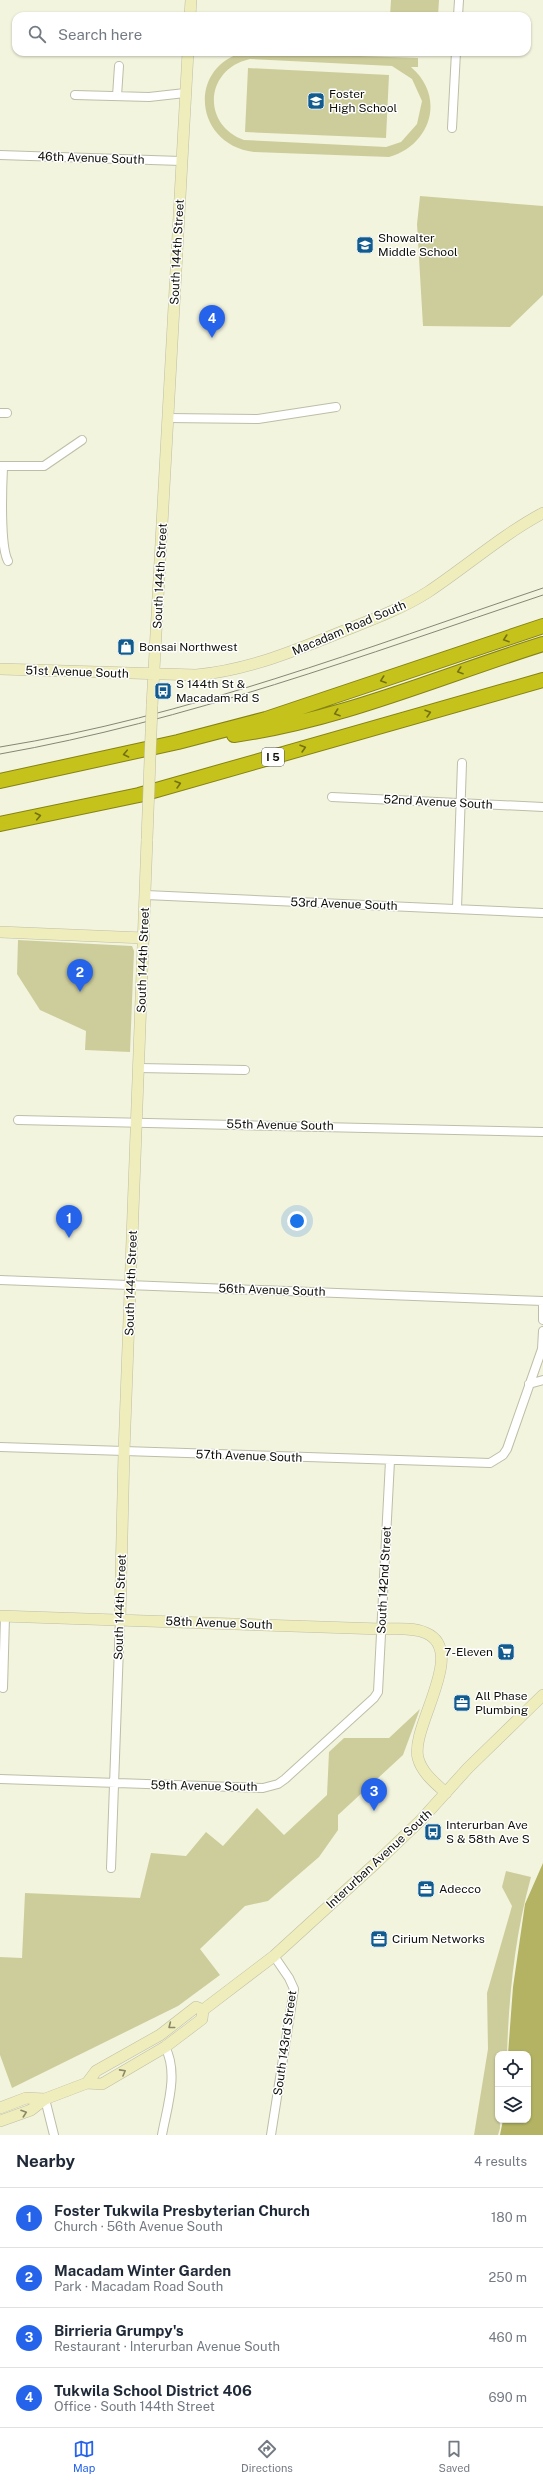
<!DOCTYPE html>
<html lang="en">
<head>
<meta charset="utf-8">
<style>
  body { margin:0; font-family:"Public Sans",sans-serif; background:#f6f6f7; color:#1f2937 }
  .controls { position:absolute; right:12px; bottom:12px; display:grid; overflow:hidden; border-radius:8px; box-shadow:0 1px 3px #0004 }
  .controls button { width:36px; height:36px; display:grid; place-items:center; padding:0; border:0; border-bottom:1px solid #e0e1e3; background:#fff; color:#1f2937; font:20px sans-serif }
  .you { position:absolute; left:297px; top:1221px; width:14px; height:14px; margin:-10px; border:3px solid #fff; border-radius:50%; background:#1a73e8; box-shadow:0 0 0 6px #1a73e833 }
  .badge { display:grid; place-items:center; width:26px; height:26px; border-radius:50%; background:#2563eb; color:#fff; font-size:13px; font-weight:700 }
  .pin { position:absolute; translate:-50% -33px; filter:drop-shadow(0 1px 2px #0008) }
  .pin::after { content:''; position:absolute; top:21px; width:14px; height:12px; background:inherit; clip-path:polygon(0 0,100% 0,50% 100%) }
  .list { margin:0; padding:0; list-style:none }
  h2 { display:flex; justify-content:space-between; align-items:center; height:52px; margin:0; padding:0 16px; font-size:17px }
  h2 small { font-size:13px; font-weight:400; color:#747a83 }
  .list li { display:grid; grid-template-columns:26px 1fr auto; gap:12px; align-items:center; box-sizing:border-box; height:60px; padding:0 16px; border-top:1px solid #e0e1e3 }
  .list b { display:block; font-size:15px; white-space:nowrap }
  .list p { margin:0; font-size:13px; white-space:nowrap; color:#747a83 }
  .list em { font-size:13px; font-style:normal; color:#747a83 }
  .icon { flex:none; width:22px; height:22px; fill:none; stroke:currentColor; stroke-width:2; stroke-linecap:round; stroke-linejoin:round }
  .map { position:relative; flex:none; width:543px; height:2135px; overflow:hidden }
  .search { position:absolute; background:#fff; box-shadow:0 1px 3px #0004; left:12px; right:12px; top:12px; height:44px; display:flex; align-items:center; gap:10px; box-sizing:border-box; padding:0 14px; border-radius:12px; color:#747a83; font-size:15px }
  .sheet { height:292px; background:#fff }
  nav { display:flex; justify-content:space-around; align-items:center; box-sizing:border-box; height:56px; border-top:1px solid #e0e1e3; background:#fff; font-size:11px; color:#747a83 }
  nav a { display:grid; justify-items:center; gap:2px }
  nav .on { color:#2563eb }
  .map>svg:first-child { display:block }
</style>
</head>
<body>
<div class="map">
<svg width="543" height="2135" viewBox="0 0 543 2135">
  <rect width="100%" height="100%" fill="#f3f4dd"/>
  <path fill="#cdcd9c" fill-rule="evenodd" d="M391 0H439L438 16H390Z
    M244 52 418 58V67H411C446 97 431 145 389 157L254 152C195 145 186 68 244 52ZM250 59 392 66 412 79 422 101 417 124 401 142 386 147 244 140C201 124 205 69 250 59Z
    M248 68 389 75 386 138 245 132Z
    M420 196 543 206V295L510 327 423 326 417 224Z
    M18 940 132 946 134 951 130 1052 85 1050 86 1031 40 1010 17 974Z
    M420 1709 403 1755 338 1815V1830L319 1857 268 1901 245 1906 200 1949 220 1975 178 2006 12 2088 0 2055V1957L22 1958 25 1893 140 1898 151 1853 186 1856 206 1832 223 1846 257 1808 284 1835 327 1795 329 1752 344 1738H389Z
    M506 1871 531 1877C515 1935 509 1994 507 2054H498L500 2128 498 2135H474L488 2049 487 1993 512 1906 502 1887Z"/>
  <path fill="#b3b363" d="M543 1863V2135H500L503 2120H528V2054H508L513 1987 525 1904Z"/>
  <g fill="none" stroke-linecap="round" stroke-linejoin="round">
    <defs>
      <path id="street" d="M458 16 459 0
        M75 95 149 97 185 93
        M117 96 119 66
        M452 128 456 52
        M0 155 181 161
        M0 413H7
        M168 418 258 419 336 407
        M0 466H44L82 440
        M3 467C2 488 0 546 8 561
        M332 797 543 807
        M146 895 543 913
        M457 908 462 763
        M139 1068 245 1070
        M18 1120 543 1132
        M0 1280 543 1301
        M543 1301V1320
        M529 1384 543 1380
        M0 1447 490 1463 503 1455 507 1449 542 1349 543 1331
        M3 1688 5 1617
        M0 1779 263 1788 278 1784 285 1779 374 1698 378 1692 390 1461
        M111 1868 120 1619
        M45 2099 54 2135
        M162 2135C167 2107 179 2073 165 2047
        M271 2135 294 1989 289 1978 274 1956"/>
      <path id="secondary" d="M190 16 191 0
        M0 669 196 675C249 670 297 650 346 630 374 619 403 608 428 592 467 566 502 535 543 513
        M152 706 188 52
        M0 932 144 938
        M0 1616 381 1629C394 1629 413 1627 426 1633 468 1651 410 1727 418 1758 422 1773 435 1783 446 1793
        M120 1619 124 1452 147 839
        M87 2083 96 2071 160 2035 196 2007 203 2010
        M0 2108 26 2098 45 2099
        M0 2121 31 2110 45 2099 87 2083 102 2084 165 2047 202 2019 203 2010 274 1956 376 1863 421 1820 468 1768 543 1695"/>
      <path id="highway" d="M234 735C341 720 441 676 543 644
        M0 781 178 742 266 719 543 626
        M0 824 139 795 543 680"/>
    </defs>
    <use href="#street" stroke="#bebea8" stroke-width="10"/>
    <use href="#secondary" stroke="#bebea8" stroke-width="12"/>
    <use href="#highway" stroke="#858314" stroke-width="16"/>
    <use href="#street" stroke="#fff" stroke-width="8"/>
    <use href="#secondary" stroke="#eeedbb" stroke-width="11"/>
    <use href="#highway" stroke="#c5c21b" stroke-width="14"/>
    <path stroke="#858677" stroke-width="1" d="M0 747C187 717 365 648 543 588
      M0 754C187 721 364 655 543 595"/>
    <defs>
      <path id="secondary-bridge" d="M147 839 152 706"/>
    </defs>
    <use href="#secondary-bridge" stroke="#bebea8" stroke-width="12" stroke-linecap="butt"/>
    <use href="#secondary-bridge" stroke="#eeedbb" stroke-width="11"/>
  </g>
  <defs><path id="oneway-chevron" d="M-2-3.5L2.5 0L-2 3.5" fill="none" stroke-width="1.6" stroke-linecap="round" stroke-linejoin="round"/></defs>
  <g stroke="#737112">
    <use href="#oneway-chevron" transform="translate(506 639) rotate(161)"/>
    <use href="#oneway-chevron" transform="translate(460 671) rotate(161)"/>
    <use href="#oneway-chevron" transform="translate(383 680) rotate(161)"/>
    <use href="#oneway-chevron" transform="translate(337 713) rotate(161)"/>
    <use href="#oneway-chevron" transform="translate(428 713) rotate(-16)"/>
    <use href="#oneway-chevron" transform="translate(303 748) rotate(-16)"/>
    <use href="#oneway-chevron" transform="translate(126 754) rotate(168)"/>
    <use href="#oneway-chevron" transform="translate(178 784) rotate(-16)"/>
    <use href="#oneway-chevron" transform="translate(38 816) rotate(-12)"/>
  </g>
  <g stroke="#89896a">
    <use href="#oneway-chevron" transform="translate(171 2026) rotate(142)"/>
    <use href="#oneway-chevron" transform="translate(123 2072) rotate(-29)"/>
    <use href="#oneway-chevron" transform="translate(24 2113) rotate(-19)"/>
  </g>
  <defs>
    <symbol id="school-square" viewBox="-11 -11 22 22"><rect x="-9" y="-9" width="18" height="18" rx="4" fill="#125b8f" stroke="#fff"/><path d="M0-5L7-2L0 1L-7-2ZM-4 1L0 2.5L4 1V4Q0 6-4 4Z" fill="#fff"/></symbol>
    <symbol id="shop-square" viewBox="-11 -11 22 22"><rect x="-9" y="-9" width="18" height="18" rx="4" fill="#125b8f" stroke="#fff"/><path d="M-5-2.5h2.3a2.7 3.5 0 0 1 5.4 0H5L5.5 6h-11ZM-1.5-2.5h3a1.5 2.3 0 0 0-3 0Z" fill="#fff"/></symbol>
    <symbol id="bus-square" viewBox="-11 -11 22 22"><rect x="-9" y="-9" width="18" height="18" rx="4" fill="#125b8f" stroke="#fff"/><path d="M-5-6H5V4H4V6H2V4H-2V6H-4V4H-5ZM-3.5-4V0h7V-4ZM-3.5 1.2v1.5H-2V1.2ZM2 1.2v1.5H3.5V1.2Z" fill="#fff"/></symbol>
    <symbol id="supermarket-square" viewBox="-11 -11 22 22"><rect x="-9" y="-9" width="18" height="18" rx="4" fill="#125b8f" stroke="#fff"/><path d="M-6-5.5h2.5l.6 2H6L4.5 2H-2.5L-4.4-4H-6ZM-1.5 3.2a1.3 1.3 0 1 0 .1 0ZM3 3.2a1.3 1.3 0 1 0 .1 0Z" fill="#fff"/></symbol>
    <symbol id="office-square" viewBox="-11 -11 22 22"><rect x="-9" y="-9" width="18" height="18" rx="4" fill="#125b8f" stroke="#fff"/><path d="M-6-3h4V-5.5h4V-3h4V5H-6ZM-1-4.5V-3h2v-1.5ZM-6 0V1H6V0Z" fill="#fff"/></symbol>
  </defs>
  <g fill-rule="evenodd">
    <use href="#school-square" x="306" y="91" width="20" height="20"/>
    <use href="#school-square" x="355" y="235" width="20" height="20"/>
    <use href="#shop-square" x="116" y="637" width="20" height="20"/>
    <use href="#bus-square" x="153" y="681" width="20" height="20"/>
    <use href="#supermarket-square" x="496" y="1642" width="20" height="20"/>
    <use href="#office-square" x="452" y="1693" width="20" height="20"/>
    <use href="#bus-square" x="423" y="1822" width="20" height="20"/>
    <use href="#office-square" x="416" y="1879" width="20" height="20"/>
    <use href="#office-square" x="369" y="1929" width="20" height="20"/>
  </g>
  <g text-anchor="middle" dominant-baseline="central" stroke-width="3" stroke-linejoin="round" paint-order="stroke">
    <rect fill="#fff" stroke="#565751" stroke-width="1" x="262" y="748" width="22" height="18" rx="3"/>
    <g font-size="11" font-weight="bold" fill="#0e0f07">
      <text x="273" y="757">I 5</text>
    </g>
    <g font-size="12" fill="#0e0f07" stroke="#fff" text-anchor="start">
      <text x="329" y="94">Foster<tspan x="329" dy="14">High School</tspan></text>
      <text x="378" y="238">Showalter<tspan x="378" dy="14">Middle School</tspan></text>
      <text x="139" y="647">Bonsai Northwest</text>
      <text x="176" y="684">S 144th St &amp;<tspan x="176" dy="14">Macadam Rd S</tspan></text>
      <text x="493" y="1652" text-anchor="end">7-Eleven</text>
      <text x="475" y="1696">All Phase<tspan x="475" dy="14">Plumbing</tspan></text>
      <text x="446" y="1825">Interurban Ave<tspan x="446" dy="14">S &amp; 58th Ave S</tspan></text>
      <text x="439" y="1889">Adecco</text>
      <text x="392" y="1939">Cirium Networks</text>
    </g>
    <g font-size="12" fill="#0e0f07" stroke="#fff">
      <text transform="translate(91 158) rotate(2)">46th Avenue South</text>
      <text transform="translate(177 252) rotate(-87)">South 144th Street</text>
      <text transform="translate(160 576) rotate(-87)">South 144th Street</text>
      <text transform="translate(349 628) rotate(-23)">Macadam Road South</text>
      <text transform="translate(77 672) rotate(2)">51st Avenue South</text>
      <text transform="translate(438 802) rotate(3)">52nd Avenue South</text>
      <text transform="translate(344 904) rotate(2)">53rd Avenue South</text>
      <text transform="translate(143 960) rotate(-88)">South 144th Street</text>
      <text transform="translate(280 1125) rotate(1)">55th Avenue South</text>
      <text transform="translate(131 1283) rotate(-88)">South 144th Street</text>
      <text transform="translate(272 1290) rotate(2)">56th Avenue South</text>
      <text transform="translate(249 1456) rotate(2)">57th Avenue South</text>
      <text transform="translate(384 1580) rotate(-87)">South 142nd Street</text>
      <text transform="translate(120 1607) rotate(-88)">South 144th Street</text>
      <text transform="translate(219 1623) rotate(2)">58th Avenue South</text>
      <text transform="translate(204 1786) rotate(1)">59th Avenue South</text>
      <text transform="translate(379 1859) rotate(-43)">Interurban Avenue South</text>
      <text transform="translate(285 2043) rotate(-82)">South 143rd Street</text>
    </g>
  </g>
</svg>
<div class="controls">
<button><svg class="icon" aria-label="locate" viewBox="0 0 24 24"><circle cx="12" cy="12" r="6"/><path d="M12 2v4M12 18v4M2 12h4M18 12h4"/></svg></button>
<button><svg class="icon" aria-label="layers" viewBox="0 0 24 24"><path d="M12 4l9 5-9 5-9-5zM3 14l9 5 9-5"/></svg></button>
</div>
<div class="you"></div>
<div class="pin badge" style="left:69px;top:1238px">1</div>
<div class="pin badge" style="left:80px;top:992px">2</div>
<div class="pin badge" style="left:374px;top:1811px">3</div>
<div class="pin badge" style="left:212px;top:338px">4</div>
<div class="search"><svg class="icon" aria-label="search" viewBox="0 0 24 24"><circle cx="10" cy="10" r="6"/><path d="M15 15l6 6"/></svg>Search here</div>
</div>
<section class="sheet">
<h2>Nearby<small>4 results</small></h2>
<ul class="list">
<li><span class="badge">1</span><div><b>Foster Tukwila Presbyterian Church</b><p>Church · 56th Avenue South</p></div><em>180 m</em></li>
<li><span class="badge">2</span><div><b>Macadam Winter Garden</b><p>Park · Macadam Road South</p></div><em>250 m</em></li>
<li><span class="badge">3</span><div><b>Birrieria Grumpy's</b><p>Restaurant · Interurban Avenue South</p></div><em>460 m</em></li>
<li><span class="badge">4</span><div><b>Tukwila School District 406</b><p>Office · South 144th Street</p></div><em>690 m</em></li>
</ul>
</section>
<nav>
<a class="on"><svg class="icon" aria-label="map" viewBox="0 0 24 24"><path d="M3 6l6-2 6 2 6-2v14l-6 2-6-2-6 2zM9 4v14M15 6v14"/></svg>Map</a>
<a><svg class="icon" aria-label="directions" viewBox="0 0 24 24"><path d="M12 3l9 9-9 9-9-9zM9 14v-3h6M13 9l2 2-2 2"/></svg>Directions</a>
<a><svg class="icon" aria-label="saved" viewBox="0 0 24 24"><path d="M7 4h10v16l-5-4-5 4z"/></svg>Saved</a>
</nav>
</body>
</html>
